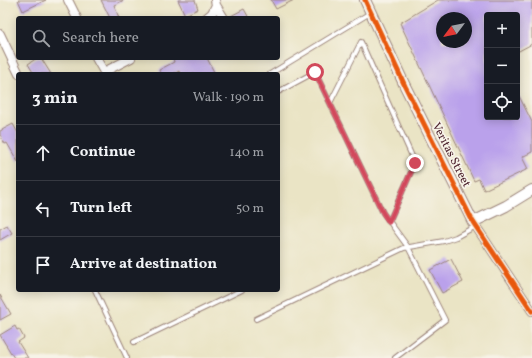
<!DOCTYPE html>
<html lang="en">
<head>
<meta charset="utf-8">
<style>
  body { margin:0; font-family:Vollkorn,serif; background:#20242c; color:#f1f3f6 }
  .controls { position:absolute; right:12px; top:12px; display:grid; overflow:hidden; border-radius:4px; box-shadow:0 2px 10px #0003 }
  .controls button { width:36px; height:36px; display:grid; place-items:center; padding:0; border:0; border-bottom:1px solid #363941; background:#171b24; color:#f1f3f6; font:20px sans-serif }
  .compass { position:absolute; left:436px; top:12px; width:36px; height:36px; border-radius:50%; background:#171b24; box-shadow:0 2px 10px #0003; rotate:238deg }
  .stop { position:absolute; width:12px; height:12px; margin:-9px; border:3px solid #d1495b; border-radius:50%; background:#fff }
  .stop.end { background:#d1495b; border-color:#fff; box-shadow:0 1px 4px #0008 }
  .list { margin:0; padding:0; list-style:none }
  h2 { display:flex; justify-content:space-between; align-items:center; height:52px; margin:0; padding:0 16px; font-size:17px }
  h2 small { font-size:13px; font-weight:400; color:#9ea1a6 }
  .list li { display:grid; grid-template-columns:26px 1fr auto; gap:12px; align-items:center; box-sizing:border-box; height:56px; padding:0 16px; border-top:1px solid #363941 }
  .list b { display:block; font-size:15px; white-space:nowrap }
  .list em { font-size:13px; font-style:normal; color:#9ea1a6 }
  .icon { flex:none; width:22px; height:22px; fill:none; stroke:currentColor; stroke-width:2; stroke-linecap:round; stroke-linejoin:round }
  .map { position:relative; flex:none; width:532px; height:358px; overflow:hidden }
  .search { position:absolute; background:#171b24; box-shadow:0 2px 10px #0003; left:16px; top:16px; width:264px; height:44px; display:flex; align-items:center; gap:10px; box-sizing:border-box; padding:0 14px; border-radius:4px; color:#9ea1a6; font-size:15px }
  .panel { position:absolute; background:#171b24; box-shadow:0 2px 10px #0003; left:16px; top:72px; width:264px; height:220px; border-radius:4px }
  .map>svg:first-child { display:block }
</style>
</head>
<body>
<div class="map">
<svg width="532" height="358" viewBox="0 0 532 358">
  <rect width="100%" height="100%" fill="#f7f3e8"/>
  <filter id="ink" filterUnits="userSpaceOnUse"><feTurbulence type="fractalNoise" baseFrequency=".025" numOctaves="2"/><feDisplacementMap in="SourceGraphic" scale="8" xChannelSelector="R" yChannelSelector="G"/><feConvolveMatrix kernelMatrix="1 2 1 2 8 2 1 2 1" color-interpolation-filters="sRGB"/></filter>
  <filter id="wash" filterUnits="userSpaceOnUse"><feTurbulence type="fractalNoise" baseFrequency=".012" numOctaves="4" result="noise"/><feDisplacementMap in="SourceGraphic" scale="16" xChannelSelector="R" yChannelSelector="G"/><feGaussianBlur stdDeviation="0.9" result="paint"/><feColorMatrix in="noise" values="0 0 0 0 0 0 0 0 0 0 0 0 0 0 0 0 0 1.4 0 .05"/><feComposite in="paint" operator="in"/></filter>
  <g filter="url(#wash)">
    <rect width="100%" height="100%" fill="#eae4c5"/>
    <g id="blocks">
      <path fill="#baa1eb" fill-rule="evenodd" d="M18 0H46L23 11Z
        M101 0H124L114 5 119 18H110Z
        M178 0H195L198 9 185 15Z
        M271 0H294L276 9Z
        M438 0H532V44L517 52V15H487V117H517V92L532 122V152L522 157 528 169 484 190 479 179 474 181 400 23ZM442 18H466V42H442Z
        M244 9 249 18H229V17Z
        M37 58H41L51 74H34L28 64Z
        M173 58H207L215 74H180L179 71 173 74H161L159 70 174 62Z
        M13 124 18 133V162L7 143 5 144 0 135V131Z
        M7 225 12 233 0 240V229Z
        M451 259 463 282 442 293 430 270Z
        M0 295 11 314 0 320Z
        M15 326 17 330 19 329 24 338 18 342 28 358H14L0 335Z"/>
    </g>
  </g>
  <g filter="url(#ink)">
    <use href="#blocks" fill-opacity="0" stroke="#9a8278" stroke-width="1"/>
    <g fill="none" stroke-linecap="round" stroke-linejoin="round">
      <defs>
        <path id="service" d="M270 74 370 13
          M278 92 315 72 383 213 408 247 445 320 395 358
          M330 103 361 42 415 163 389 222
          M95 290 127 358
          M256 319 404 248 444 241 456 237 476 226
          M134 342 242 290"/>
        <path id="minor" d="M68 0 77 18
          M215 0 216 5 224 18
          M206 18 212 13 216 5
          M0 34 19 74
          M96 58 104 72
          M104 72 131 58
          M473 222 532 311"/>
        <path id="tertiary" d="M365 0 405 86 473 222 506 206 532 190"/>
      </defs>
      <use href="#service" stroke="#9a8278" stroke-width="6"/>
      <use href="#minor" stroke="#9a8278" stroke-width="10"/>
      <use href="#tertiary" stroke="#9a8278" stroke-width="12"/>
      <use href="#service" stroke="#fff" stroke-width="4"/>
      <use href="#minor" stroke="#fff" stroke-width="8"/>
      <use href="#tertiary" stroke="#fff" stroke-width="10"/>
      <defs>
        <path id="cycleway" d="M365 0 405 86 473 222 532 311"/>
      </defs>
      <use href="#cycleway" stroke="#f7f3e8" stroke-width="8"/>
      <use href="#cycleway" stroke="#e8590c" stroke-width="5"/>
    </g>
  </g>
  <g fill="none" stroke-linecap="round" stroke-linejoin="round" filter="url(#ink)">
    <path stroke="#d1495b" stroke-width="5" d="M315 72 383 213 389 222 415 163"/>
  </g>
  <g text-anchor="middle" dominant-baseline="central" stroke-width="3.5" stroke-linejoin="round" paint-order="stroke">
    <g font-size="12" fill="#4a1f2b" stroke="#f7f3e8">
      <text transform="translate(451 155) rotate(63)">Veritas Street</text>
    </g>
  </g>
</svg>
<div class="controls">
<button>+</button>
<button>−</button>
<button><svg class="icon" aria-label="locate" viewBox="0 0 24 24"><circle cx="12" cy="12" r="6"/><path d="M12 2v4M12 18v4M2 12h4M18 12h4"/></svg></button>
</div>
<svg class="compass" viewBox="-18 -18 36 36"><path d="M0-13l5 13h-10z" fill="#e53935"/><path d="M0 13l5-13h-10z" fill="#9ea1a6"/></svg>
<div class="stop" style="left:315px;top:72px"></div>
<div class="stop end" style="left:415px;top:163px"></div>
<div class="search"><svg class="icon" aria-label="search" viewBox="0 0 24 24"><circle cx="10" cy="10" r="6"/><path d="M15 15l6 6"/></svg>Search here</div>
<section class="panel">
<h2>3 min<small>Walk · 190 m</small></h2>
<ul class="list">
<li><svg class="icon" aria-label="ahead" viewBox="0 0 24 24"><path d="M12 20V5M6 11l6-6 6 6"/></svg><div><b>Continue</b></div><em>140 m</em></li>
<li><svg class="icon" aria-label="left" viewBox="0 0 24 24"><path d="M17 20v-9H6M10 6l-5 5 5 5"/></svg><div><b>Turn left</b></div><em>50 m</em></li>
<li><svg class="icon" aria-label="arrive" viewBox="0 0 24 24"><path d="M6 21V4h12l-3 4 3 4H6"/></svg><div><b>Arrive at destination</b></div></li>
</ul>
</section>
</div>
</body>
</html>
